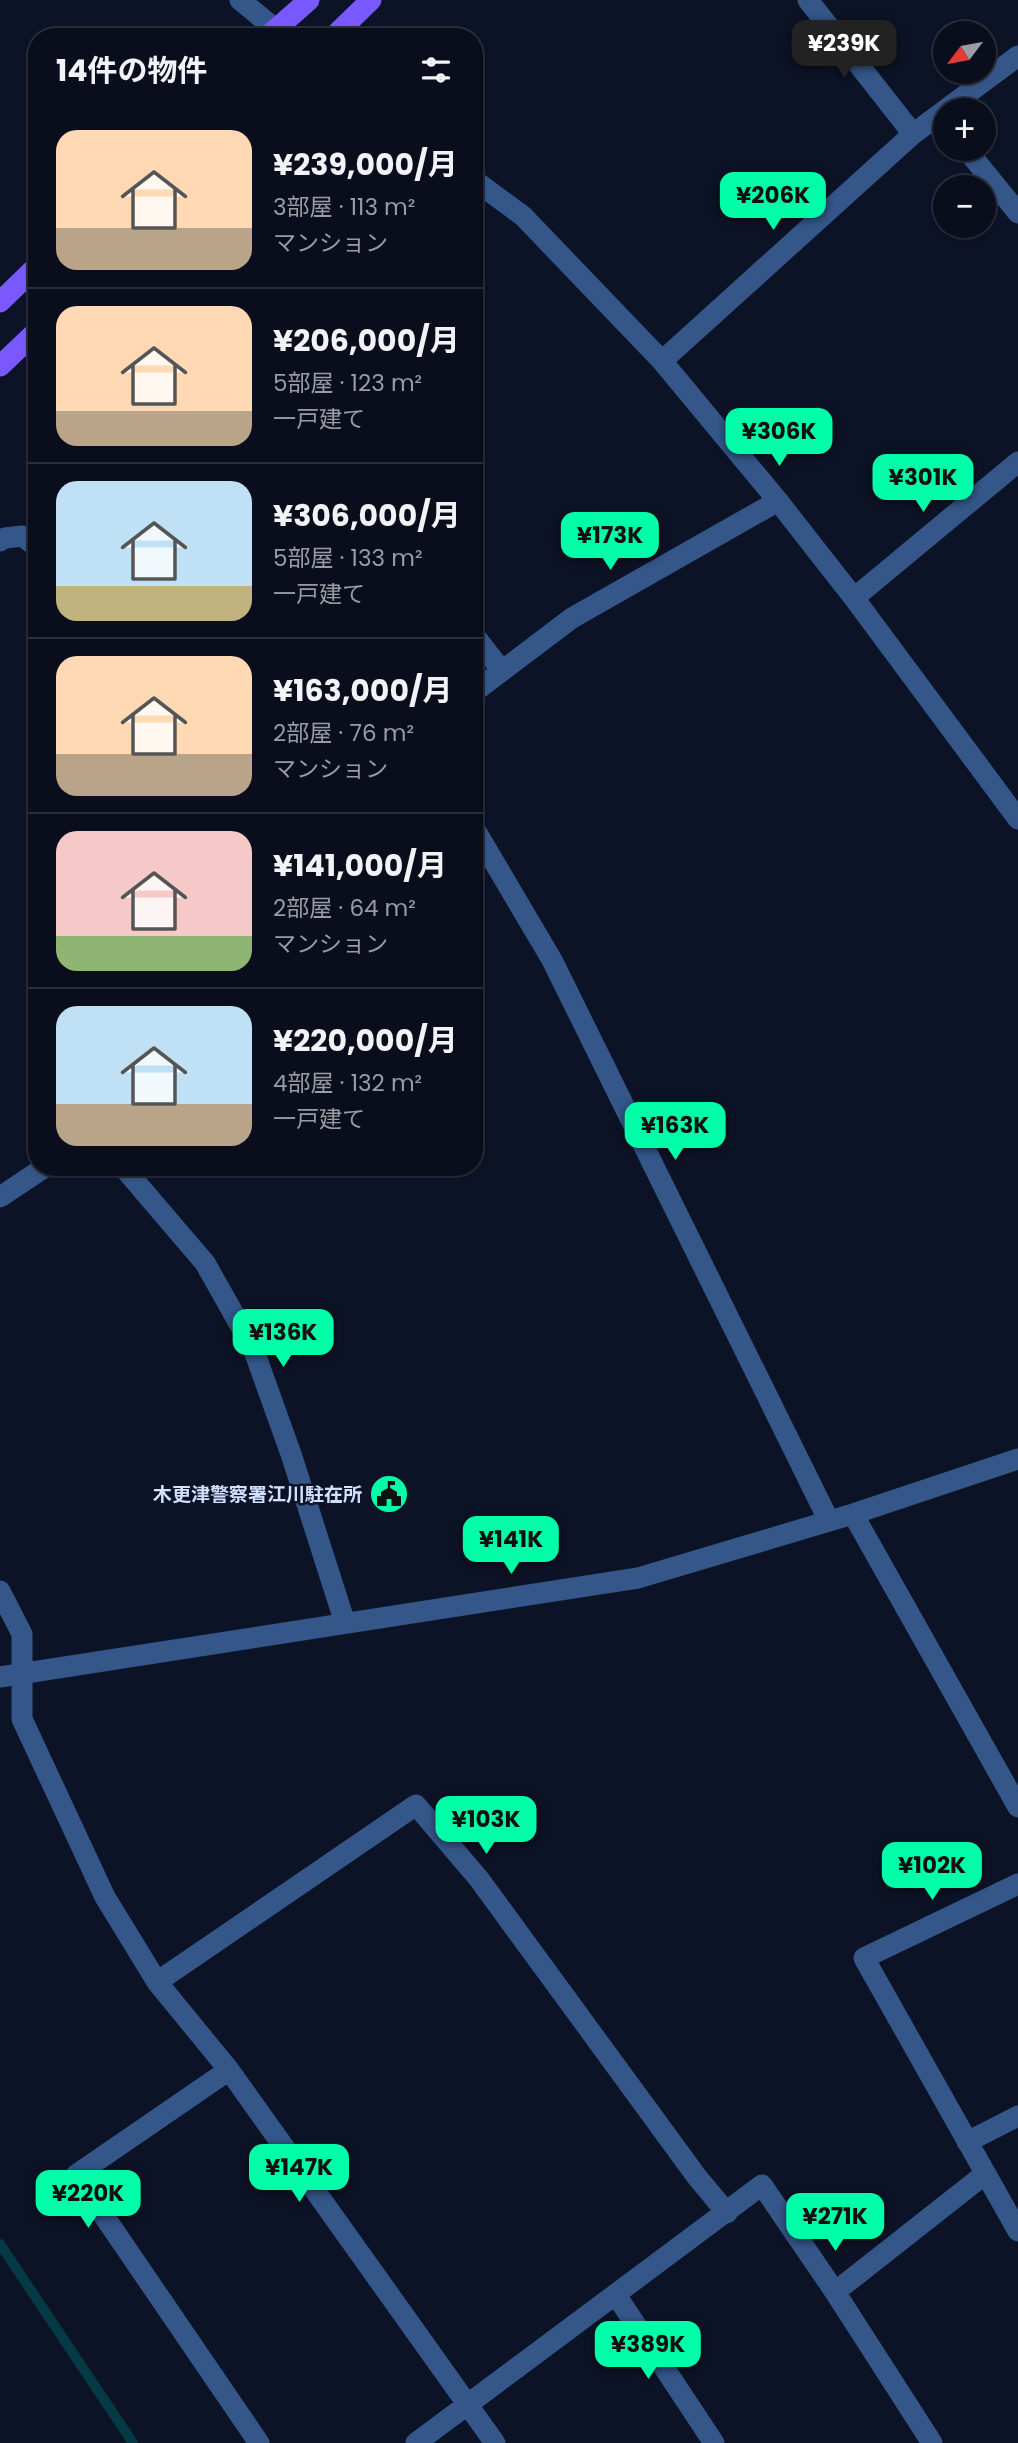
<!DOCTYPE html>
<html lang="ja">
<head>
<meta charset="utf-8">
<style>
  :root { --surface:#0a0e1c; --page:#131725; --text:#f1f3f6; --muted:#999ca3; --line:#2a2e3b; --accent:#00fda8 }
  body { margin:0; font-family:Poppins,"Noto Sans JP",sans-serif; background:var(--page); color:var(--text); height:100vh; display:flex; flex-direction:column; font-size:26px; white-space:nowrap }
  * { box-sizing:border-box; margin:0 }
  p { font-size:23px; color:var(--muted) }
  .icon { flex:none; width:38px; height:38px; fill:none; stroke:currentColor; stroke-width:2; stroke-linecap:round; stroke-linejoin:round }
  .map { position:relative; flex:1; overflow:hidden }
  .drawer { position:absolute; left:28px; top:28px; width:455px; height:1148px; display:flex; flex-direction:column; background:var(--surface); border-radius:28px; box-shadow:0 2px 5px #0004,0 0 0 2px var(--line) }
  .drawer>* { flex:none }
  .needle { width:46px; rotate:238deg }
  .buttons { position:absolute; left:933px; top:21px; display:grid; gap:14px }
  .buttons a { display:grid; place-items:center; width:63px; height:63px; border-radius:50%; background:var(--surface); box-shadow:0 2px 5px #0004,0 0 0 2px var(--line); font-size:35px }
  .price { position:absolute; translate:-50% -60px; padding:0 16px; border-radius:14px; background:var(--accent); color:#111; font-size:23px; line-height:46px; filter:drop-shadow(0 2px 4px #0008) }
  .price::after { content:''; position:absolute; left:50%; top:42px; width:21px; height:16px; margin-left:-10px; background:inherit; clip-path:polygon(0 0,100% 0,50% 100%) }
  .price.on { background:#222; color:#fff }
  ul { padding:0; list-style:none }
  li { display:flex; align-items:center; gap:21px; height:175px; padding:0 28px }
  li+li { border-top:2px solid var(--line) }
  li span { display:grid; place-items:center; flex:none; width:196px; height:140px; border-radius:21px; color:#555 }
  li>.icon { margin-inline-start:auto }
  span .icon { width:84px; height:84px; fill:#fffc; stroke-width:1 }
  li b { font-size:30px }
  h2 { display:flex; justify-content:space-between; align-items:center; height:84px; padding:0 28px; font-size:30px }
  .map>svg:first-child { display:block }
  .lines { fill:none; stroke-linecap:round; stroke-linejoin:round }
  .stream { stroke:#063946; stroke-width:10 }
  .minor { stroke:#345689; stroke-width:21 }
  .major { stroke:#7959ff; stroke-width:21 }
  .labels { text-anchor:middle; stroke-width:5; stroke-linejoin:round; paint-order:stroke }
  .poi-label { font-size:19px; font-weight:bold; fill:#d2e0ff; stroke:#0d1326; text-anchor:end }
</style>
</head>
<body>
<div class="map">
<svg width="1018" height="2443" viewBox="0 0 1018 2443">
  <rect width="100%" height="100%" fill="#0d1326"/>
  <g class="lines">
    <path class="stream" d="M0,2244L133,2443"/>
    <path class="minor" d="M240,0L285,37
      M808,0L913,134
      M966,149L1018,213
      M474,180L523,216L662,361L778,501L854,598L1018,819
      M662,361L913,134L1018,56
      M0,541L5,538L22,536L37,547
      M854,598L1018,462
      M474,635L502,671
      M474,692L572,618L778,501
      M474,828L552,960L829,1521
      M123,1167L205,1263L253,1348L291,1454L345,1623
      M0,1197L45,1167
      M853,1514L1018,1807
      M0,1591L22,1634V1719L105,1897L157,1982L229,2070L495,2443
      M0,1677L638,1578L853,1514L1018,1459
      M1018,1884L864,1958L1018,2231
      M157,1982L416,1805L479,1879L697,2177L727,2213
      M229,2070L76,2175L259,2443
      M967,2142L1018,2116
      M835,2292L932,2443
      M616,2295L714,2443
      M416,2443L762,2185L835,2292L985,2174"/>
    <path class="major" d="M267,37L309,0
      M333,37L371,0
      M0,302L37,266
      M0,366L37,331"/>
  </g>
  <defs>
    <symbol id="civic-disc" viewBox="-11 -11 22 22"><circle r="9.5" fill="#00fda8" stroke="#0d1326"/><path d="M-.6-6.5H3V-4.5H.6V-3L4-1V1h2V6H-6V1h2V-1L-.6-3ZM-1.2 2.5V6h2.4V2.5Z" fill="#111"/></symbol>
  </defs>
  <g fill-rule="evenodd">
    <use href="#civic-disc" x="367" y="1472" width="44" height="44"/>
  </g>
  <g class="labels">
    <g class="poi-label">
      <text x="362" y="1501">木更津警察署江川駐在所</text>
    </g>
  </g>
</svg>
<div class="buttons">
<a><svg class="needle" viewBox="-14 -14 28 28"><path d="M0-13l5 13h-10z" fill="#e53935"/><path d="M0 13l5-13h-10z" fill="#999ca3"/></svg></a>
<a>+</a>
<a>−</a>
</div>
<b class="price on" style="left:844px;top:80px">¥239K</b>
<b class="price" style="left:773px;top:232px">¥206K</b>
<b class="price" style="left:779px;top:468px">¥306K</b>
<b class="price" style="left:923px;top:514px">¥301K</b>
<b class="price" style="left:610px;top:572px">¥173K</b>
<b class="price" style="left:675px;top:1162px">¥163K</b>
<b class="price" style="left:283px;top:1369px">¥136K</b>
<b class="price" style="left:511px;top:1576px">¥141K</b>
<b class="price" style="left:486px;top:1856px">¥103K</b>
<b class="price" style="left:932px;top:1902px">¥102K</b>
<b class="price" style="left:299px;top:2204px">¥147K</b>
<b class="price" style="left:88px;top:2230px">¥220K</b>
<b class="price" style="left:835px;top:2253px">¥271K</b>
<b class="price" style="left:648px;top:2381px">¥389K</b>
<section class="drawer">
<h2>14件の物件<svg class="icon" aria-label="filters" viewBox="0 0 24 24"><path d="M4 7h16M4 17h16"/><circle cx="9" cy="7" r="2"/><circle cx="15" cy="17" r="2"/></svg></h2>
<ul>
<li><span style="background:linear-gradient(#ffd9b3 70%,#b9a48a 0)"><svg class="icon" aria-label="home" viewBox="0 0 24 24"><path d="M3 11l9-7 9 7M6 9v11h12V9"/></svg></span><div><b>¥239,000/月</b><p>3部屋 · 113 m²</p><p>マンション</p></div></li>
<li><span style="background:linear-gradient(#ffd9b3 75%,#b9a48a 0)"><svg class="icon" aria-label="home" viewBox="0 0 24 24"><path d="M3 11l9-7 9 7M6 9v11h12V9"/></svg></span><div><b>¥206,000/月</b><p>5部屋 · 123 m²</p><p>一戸建て</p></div></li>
<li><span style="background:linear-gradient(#bfe0f5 75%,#c2b280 0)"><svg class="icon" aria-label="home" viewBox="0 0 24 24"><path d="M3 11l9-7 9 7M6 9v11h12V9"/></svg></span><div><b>¥306,000/月</b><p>5部屋 · 133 m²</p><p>一戸建て</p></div></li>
<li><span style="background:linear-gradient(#ffd9b3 70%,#b9a48a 0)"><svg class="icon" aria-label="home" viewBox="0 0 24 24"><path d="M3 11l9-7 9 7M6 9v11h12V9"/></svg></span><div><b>¥163,000/月</b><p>2部屋 · 76 m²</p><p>マンション</p></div></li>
<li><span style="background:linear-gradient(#f6c9c9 75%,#8fb573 0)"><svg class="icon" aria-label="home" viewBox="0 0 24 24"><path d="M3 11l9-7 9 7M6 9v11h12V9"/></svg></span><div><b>¥141,000/月</b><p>2部屋 · 64 m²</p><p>マンション</p></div></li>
<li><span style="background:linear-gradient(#bfe0f5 70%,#b9a48a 0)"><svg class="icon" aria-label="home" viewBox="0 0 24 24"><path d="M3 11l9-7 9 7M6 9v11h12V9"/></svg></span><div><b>¥220,000/月</b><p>4部屋 · 132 m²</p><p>一戸建て</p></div></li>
</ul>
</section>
</div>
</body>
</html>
